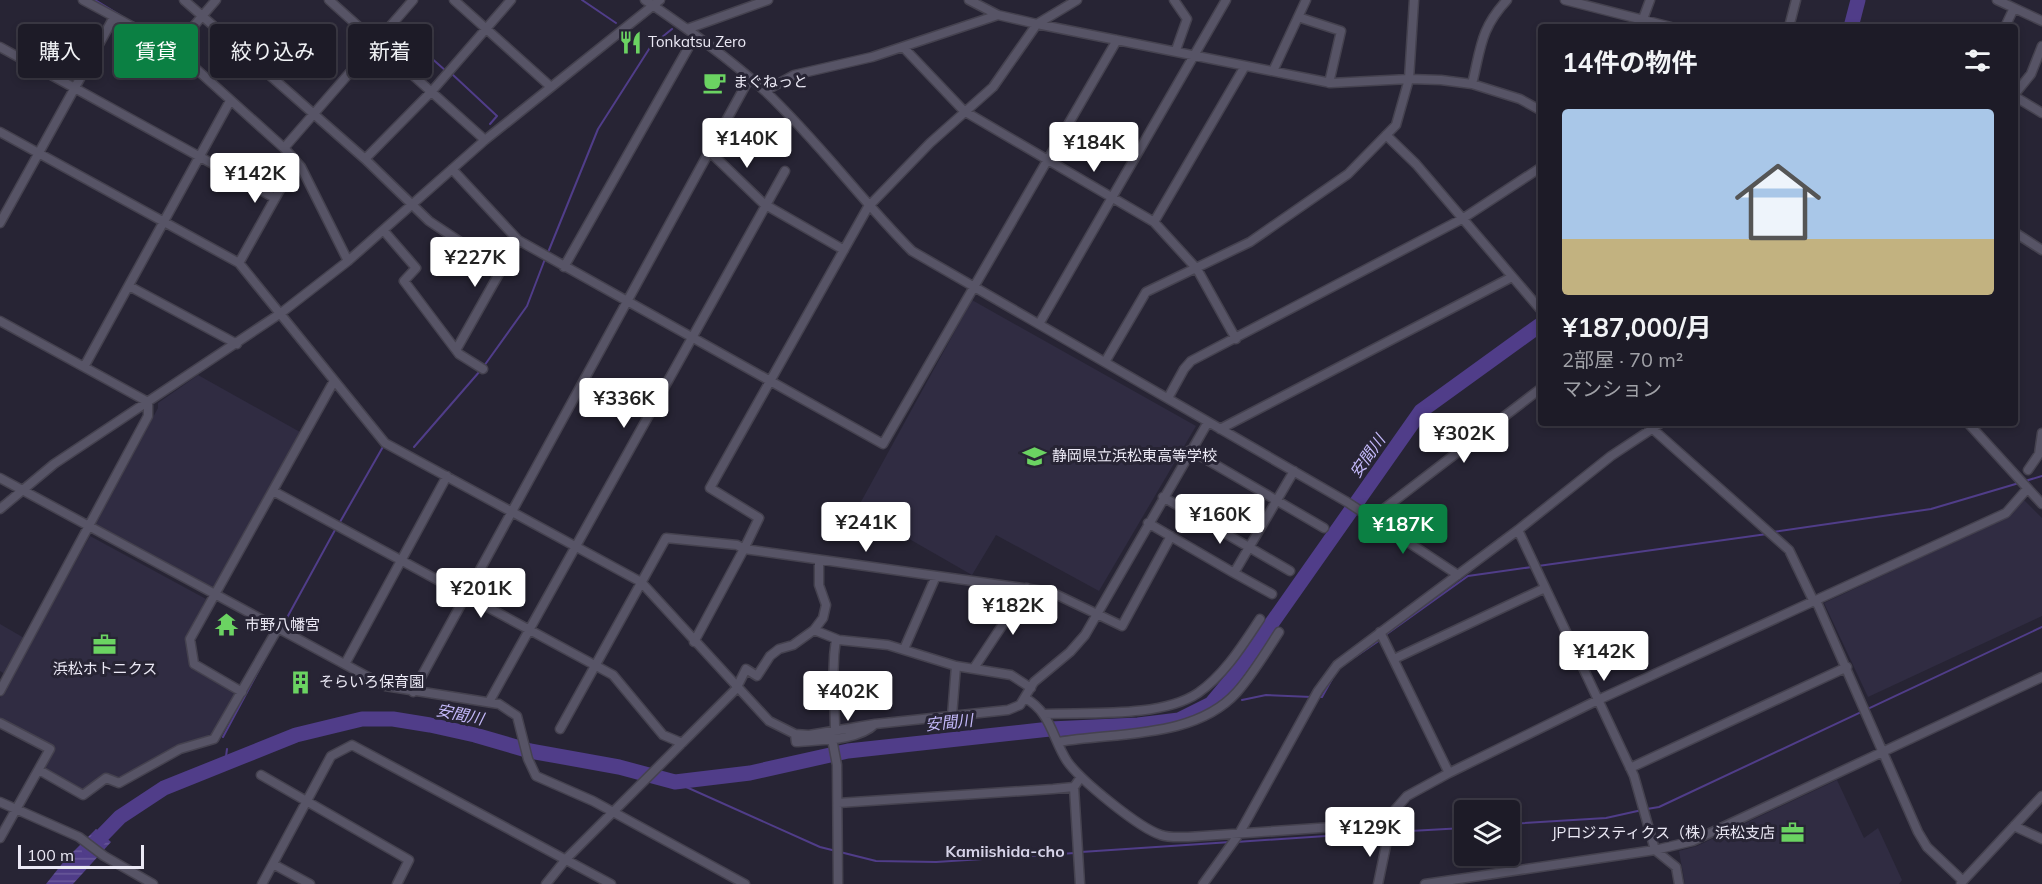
<!DOCTYPE html>
<html lang="ja">
<head>
<meta charset="utf-8">
<style>
  :root { --surface:#1d1b27; --page:#2a2833; --text:#f1f3f6; --muted:#a0a1a7; --line:#3b3944; --accent:#0b8043 }
  body { margin:0; font-family:Mulish,"Noto Sans JP",sans-serif; background:var(--page); color:var(--text); height:100vh; display:flex; flex-direction:column; font-size:22px; white-space:nowrap }
  * { box-sizing:border-box; margin:0 }
  p { font-size:20px; color:var(--muted) }
  .icon { flex:none; width:33px; height:33px; fill:none; stroke:currentColor; stroke-width:2; stroke-linecap:round; stroke-linejoin:round }
  .map { position:relative; flex:1; overflow:hidden }
  .side { position:absolute; left:1538px; top:24px; width:480px; height:402px; display:flex; flex-direction:column; background:var(--surface); border-radius:6px; box-shadow:0 3px 9px #0003,0 0 0 2px var(--line) }
  .side>* { flex:none }
  .guide { position:absolute; left:18px; top:24px; width:570px; height:54px; display:flex; gap:12px }
  .controls { position:absolute; left:1454px; top:800px; display:grid; gap:12px }
  .controls a { display:grid; place-items:center; width:66px; height:66px; border-radius:6px; background:var(--surface); box-shadow:0 3px 9px #0003,0 0 0 2px var(--line); font-size:30px }
  .scale { position:absolute; left:18px; bottom:15px; width:126px; box-sizing:border-box; padding-left:6px; border:3px solid #ebe9f5; border-top:0; font-size:16px; line-height:21px; white-space:nowrap; color:#ebe9f5; -webkit-text-stroke:4px #272434; paint-order:stroke }
  .price { position:absolute; translate:-50% -51px; padding:0 14px; border-radius:6px; background:#fff; color:#222; font-size:20px; line-height:39px; filter:drop-shadow(0 2px 3px #0008) }
  .price::after { content:''; position:absolute; left:50%; top:36px; width:18px; height:14px; margin-left:-9px; background:inherit; clip-path:polygon(0 0,100% 0,50% 100%) }
  .price.current { background:var(--accent); color:#fff }
  ul { padding:0; list-style:none }
  li { display:grid; align-content:center; gap:12px; height:318px; padding:0 24px }
  li span { display:grid; place-items:center; height:186px; border-radius:6px; color:#555 }
  li>.icon { margin-inline-start:auto }
  span .icon { width:108px; height:108px; fill:#fffc; stroke-width:1 }
  li b { font-size:26px }
  h2 { display:flex; justify-content:space-between; align-items:center; height:72px; padding:0 24px; font-size:26px }
  .chip { padding:0 21px; border-radius:6px; background:var(--surface); box-shadow:0 3px 9px #0003,0 0 0 2px var(--line); font-size:21px; line-height:54px }
  .chip.current { background:var(--accent); color:#fff }
  .map>svg:first-child { display:block }
  .built { fill:#302c42 }
  .water { fill:url(#water-rules) }
  .lines { fill:none; stroke-linecap:round; stroke-linejoin:round }
  .stream { stroke:#503d89; stroke-width:2 }
  .river { stroke:#503d89; stroke-width:15 }
  .minor-casing { stroke:#45424f; stroke-width:11 }
  .minor { stroke:#575466; stroke-width:8 }
  .labels { text-anchor:middle; stroke-width:6; stroke-linejoin:round; paint-order:stroke }
  .poi-label { font-size:15px; fill:#ebe9f5; stroke:#272434; text-anchor:start }
  .water-label { font-size:16px; font-style:italic; fill:#c4b9fa; stroke:#272434 }
  .neighbourhood-label { font-size:16px; font-weight:bold; fill:#d5d2e7; stroke:#272434 }
</style>
</head>
<body>
<div class="map">
<svg width="2042" height="884" viewBox="0 0 2042 884">
  <defs>
    <pattern id="water-rules" width="6" height="5" patternUnits="userSpaceOnUse" patternTransform="scale(1.5)"><rect width="6" height="5" fill="#503d89"/><path d="M0 2.5h6" fill="none" stroke="#69599a"/></pattern>
  </defs>
  <rect width="100%" height="100%" fill="#272434"/>
  <path class="built" d="M972,300L1196,426L1099,591L996,535L972,575L857,509Z
    M198,375L300,432L213,587L96,524L158,408V403Z
    M2023,499L2042,518V616L1868,697L1824,603L2006,518Z
    M90,536L206,599L186,636L192,669L236,693L213,735L180,745L119,780L105,774L84,791L43,769L53,748L0,718V698L11,678L0,671V624L31,642Z
    M1837,780L1864,838L1878,828L1902,880L1899,884H1685L1679,851L1697,846Z"/>
  <path class="water" d="M96,829L111,842L73,884H46L65,860Z"/>
  <g class="lines">
    <path class="stream" d="M95,0L128,20
      M582,0L616,23
      M395,26L446,71
      M452,74L497,116L490,124
      M549,250L598,129L651,46L672,29
      M484,366L527,306L545,259
      M414,447L480,371
      M2025,481L2042,476
      M340,522L384,445
      M1773,532L1931,509L2019,483
      M1538,566L1767,534
      M283,625L335,530
      M1384,636L1468,576L1532,567
      M1355,657L1380,640
      M1318,697H1322L1332,679
      M1242,700L1266,695L1312,697
      M223,737L268,653
      M225,764L227,749
      M675,782L820,847L876,861L936,862L1075,853
      M1647,809L1659,807L2042,627
      M1509,824L1606,818L1642,810
      M1392,832L1464,828
      M1236,842L1386,832
      M1081,852L1231,842"/>
    <path class="river" d="M1851,27L1858,0
      M89,849L120,817L164,788L296,735L362,719H393L430,725L475,735L530,751L619,767L675,782L750,773L848,751L1050,729L1138,725L1179,720L1211,704L1236,674L1421,411L1540,325"/>
    <defs>
      <path id="minor" d="M83,0L174,49L284,148
        M184,0L365,159L432,91L511,0
        M329,0L485,140
        M454,0L551,87
        M645,0C686,28 729,58 766,92C818,141 861,200 912,251L1347,502L1458,575
        M969,0L998,15L1037,24L1331,83L1409,79L1441,80L1472,84L1520,99L1540,110
        M1174,0L1187,19L1176,50
        M1565,0L1671,27
        M1997,0L2042,21
        M1298,17L1341,31L1329,83
        M1640,27L1650,0
        M1789,27L1796,0
        M2005,27L2013,10
        M687,29L768,0
        M0,47L273,197
        M904,48L964,111L1154,222L1197,269L1236,339
        M174,49L216,0
        M1273,71L1306,0
        M1472,84C1481,48 1480,29 1507,0
        M765,91L794,75L872,57L998,15
        M2014,95L2031,74L2042,46
        M2014,96L2042,113
        M0,132L239,263L385,443L641,582L769,721L795,734L809,735L875,724L1008,710L1020,705L1034,682L1070,652L1085,635L1208,422
        M1386,135L1416,164L1540,309
        M711,153L764,204L844,250
        M365,159L429,221L501,269
        M452,169L518,240L883,444L1117,40
        M1154,222L1245,66
        M0,223L114,17
        M384,231L416,268L404,281L459,354L483,369
        M2014,232L2042,250
        M348,261L301,167L284,148L413,0
        M239,263L296,161
        M564,267L695,36
        M129,286L237,344
        M0,321L148,402V416L0,691
        M1039,324L1226,0
        M456,350L518,240
        M1105,362L1146,292L1250,242L1348,174L1396,125L1409,79L1414,0
        M84,367L230,101
        M1168,398L1184,369L1191,361L1462,219L1540,168
        M1646,423L1789,550L1813,600L1818,605L1918,832L1927,847L1963,881
        M1968,423L2042,504
        M1220,429L1512,277
        M1190,450L1324,528
        M2028,470L2039,454L2042,433
        M0,478L385,686L499,704L517,716L528,759L536,776L593,801L745,884
        M273,491L613,675L663,735L682,743
        M1163,497L1290,571
        M0,509L54,464L281,313L348,261L485,140L660,0
        M1372,518L1540,389
        M1148,523L1234,573L1294,471
        M1518,530L1634,776L1655,850L1676,867L1679,884
        M1234,573L1272,594
        M814,630L839,640L888,645L956,666L1011,675L1031,688
        M1380,632L1449,773
        M694,642L744,549L1051,592L1122,626L1171,536
        M904,649L936,576
        M1394,659L1545,588
        M345,664L447,476
        M974,668L1027,588
        M242,692L194,664L190,639L334,381
        M413,692L749,79
        M1025,698C1051,712 1052,738 1067,761C1080,780 1139,828 1161,835C1169,838 1180,837 1188,837L1392,823
        M489,702L785,171
        M1044,714C1088,712 1161,718 1198,693C1225,674 1242,646 1260,619
        M952,716L956,666
        M0,723L50,749L0,838
        M560,729L666,538L737,545L744,549L759,518L710,488L868,207L930,143L993,87L1037,24L1077,0
        M835,730C835,698 831,671 836,639
        M795,734L796,742C820,740 858,741 875,724
        M832,739L837,765L838,884
        M1059,742C1116,732 1195,739 1237,692C1253,674 1266,652 1279,632
        M1630,768L1847,667
        M39,770L83,795L106,778L119,783L180,749L214,739L278,628
        M261,775L409,860L397,884
        M1074,787L1080,884
        M0,802L79,837L104,856L153,884
        M838,803L1053,789L1074,787L1081,777
        M2014,826L2042,839
        M273,864L310,884
        M1961,883L2042,796
        M262,884L331,756L352,745L611,884
        M546,884L567,858L736,689L746,669L757,676L770,656L779,649L793,645L814,630L823,618L826,605L819,585V560
        M1203,884L1239,834L1318,691L1337,665L1518,530L1611,456L1661,423
        M1378,884L1393,812L1407,796L1449,773L1598,700L2006,513L2027,489
        M1425,884L1655,850L1693,841L2042,677"/>
    </defs>
    <use href="#minor" class="minor-casing"/>
    <use href="#minor" class="minor"/>
  </g>
  <defs>
    <symbol id="restaurant-bare" viewBox="-9 -9 18 18"><path d="M-5-6h1v4h1v-4h1v4h1v-4h1v5L-1.5 .5V6h-2V.5L-5-1ZM5-6V6H3V1.5H1.5Q1.5-4 5-6Z" fill="#6bd362" stroke="#272434" stroke-width="2.5" paint-order="stroke"/></symbol>
    <symbol id="cafe-bare" viewBox="-9 -9 18 18"><path d="M-5.5-4.5H6V0H3Q3 3.5 0 3.5H-2.5Q-5.5 3.5-5.5 0ZM3-3.2v2h1.7v-2ZM-6 4.5H4V6H-6Z" fill="#6bd362" stroke="#272434" stroke-width="2.5" paint-order="stroke"/></symbol>
    <symbol id="school-bare" viewBox="-9 -9 18 18"><path d="M0-5L7-2L0 1L-7-2ZM-4 1L0 2.5L4 1V4Q0 6-4 4Z" fill="#6bd362" stroke="#272434" stroke-width="2.5" paint-order="stroke"/></symbol>
    <symbol id="temple-bare" viewBox="-9 -9 18 18"><path d="M0-6L5-2H3V0L6.5 2.5H4V6H1.5V3h-3V6H-4V2.5H-6.5L-3 0V-2H-5Z" fill="#6bd362" stroke="#272434" stroke-width="2.5" paint-order="stroke"/></symbol>
    <symbol id="office-bare" viewBox="-9 -9 18 18"><path d="M-6-3h4V-5.5h4V-3h4V5H-6ZM-1-4.5V-3h2v-1.5ZM-6 0V1H6V0Z" fill="#6bd362" stroke="#272434" stroke-width="2.5" paint-order="stroke"/></symbol>
    <symbol id="building-bare" viewBox="-9 -9 18 18"><path d="M-4-6H4V6H1V3H-1V6H-4ZM-2.5-4.3h1.7v1.8h-1.7ZM.8-4.3h1.7v1.8H.8ZM-2.5-1h1.7V.8h-1.7ZM.8-1h1.7V.8H.8Z" fill="#6bd362" stroke="#272434" stroke-width="2.5" paint-order="stroke"/></symbol>
  </defs>
  <g fill-rule="evenodd">
    <use href="#restaurant-bare" x="614" y="26" width="33" height="33"/>
    <use href="#cafe-bare" x="698" y="66" width="33" height="33"/>
    <use href="#school-bare" x="1018" y="440" width="33" height="33"/>
    <use href="#temple-bare" x="210" y="608" width="33" height="33"/>
    <use href="#office-bare" x="88" y="628" width="33" height="33"/>
    <use href="#building-bare" x="284" y="666" width="33" height="33"/>
    <use href="#office-bare" x="1776" y="816" width="33" height="33"/>
  </g>
  <g class="labels">
    <g class="poi-label">
      <text x="648" y="47">Tonkatsu Zero</text>
      <text x="733" y="87">まぐねっと</text>
      <text x="1052" y="461">静岡県立浜松東高等学校</text>
      <text x="245" y="630">市野八幡宮</text>
      <text x="105" y="674" text-anchor="middle">浜松ホトニクス</text>
      <text x="319" y="687">そらいろ保育園</text>
      <text x="1775" y="838" text-anchor="end">JPロジスティクス（株）浜松支店</text>
    </g>
    <g class="water-label">
      <text transform="translate(1367 456) rotate(-55)" y="6">安間川</text>
      <text transform="translate(460 714) rotate(12)" y="6">安間川</text>
      <text transform="translate(949 722) rotate(-6)" y="6">安間川</text>
    </g>
    <g class="neighbourhood-label">
      <text x="1005" y="857">Kamiishida-cho</text>
    </g>
  </g>
</svg>
<div class="controls">
<a><svg class="icon" aria-label="layers" viewBox="0 0 24 24"><path d="M12 4l9 5-9 5-9-5zM3 14l9 5 9-5"/></svg></a>
</div>
<div class="scale">100 m</div>
<b class="price" style="left:747px;top:169px">¥140K</b>
<b class="price" style="left:1094px;top:173px">¥184K</b>
<b class="price" style="left:255px;top:204px">¥142K</b>
<b class="price" style="left:475px;top:288px">¥227K</b>
<b class="price" style="left:624px;top:429px">¥336K</b>
<b class="price" style="left:1464px;top:464px">¥302K</b>
<b class="price" style="left:1220px;top:545px">¥160K</b>
<b class="price" style="left:866px;top:553px">¥241K</b>
<b class="price current" style="left:1403px;top:555px">¥187K</b>
<b class="price" style="left:481px;top:619px">¥201K</b>
<b class="price" style="left:1013px;top:636px">¥182K</b>
<b class="price" style="left:1604px;top:682px">¥142K</b>
<b class="price" style="left:848px;top:722px">¥402K</b>
<b class="price" style="left:1370px;top:858px">¥129K</b>
<div class="guide">
<a class="chip">購入</a>
<a class="chip current">賃貸</a>
<a class="chip">絞り込み</a>
<a class="chip">新着</a>
</div>
<section class="side">
<h2>14件の物件<svg class="icon" aria-label="filters" viewBox="0 0 24 24"><path d="M4 7h16M4 17h16"/><circle cx="9" cy="7" r="2"/><circle cx="15" cy="17" r="2"/></svg></h2>
<ul>
<li><span style="background:linear-gradient(#a9c7e8 70%,#c2b280 0)"><svg class="icon" aria-label="home" viewBox="0 0 24 24"><path d="M3 11l9-7 9 7M6 9v11h12V9"/></svg></span><div><b>¥187,000/月</b><p>2部屋 · 70 m²</p><p>マンション</p></div></li>
</ul>
</section>
</div>
</body>
</html>
